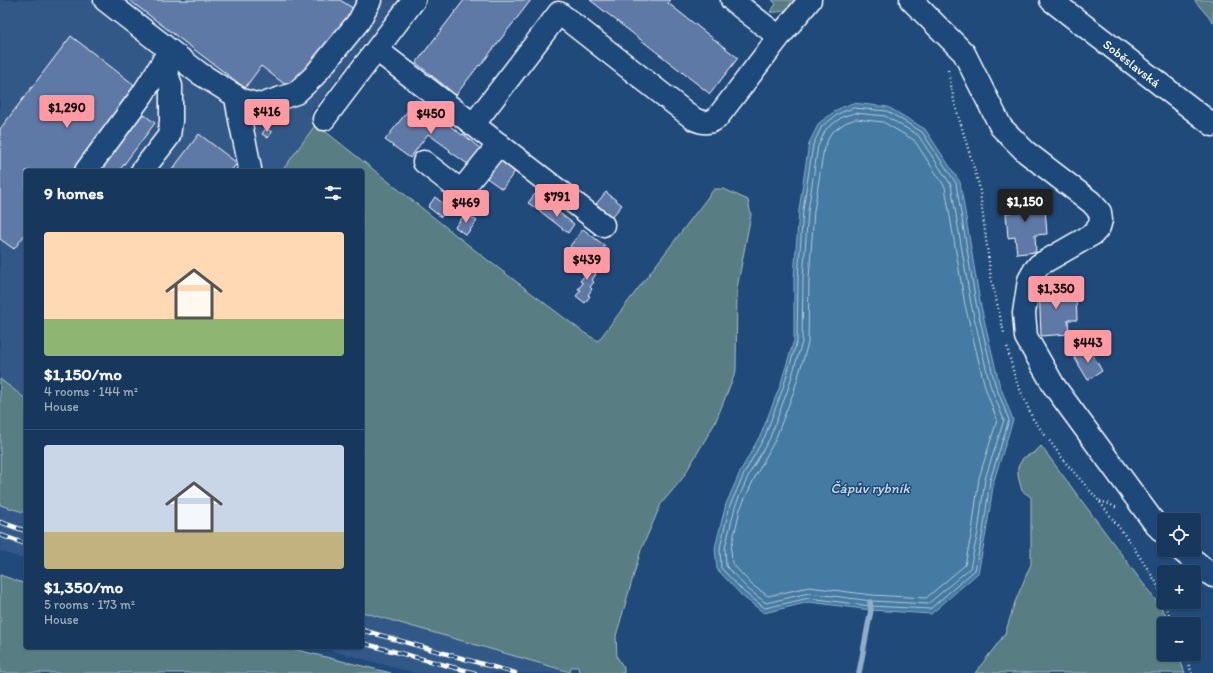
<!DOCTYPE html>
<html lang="en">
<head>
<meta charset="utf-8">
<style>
  :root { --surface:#17385c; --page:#203f62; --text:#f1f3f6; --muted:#9eacbb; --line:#365272; --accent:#ff9aa2 }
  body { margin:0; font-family:Itim,sans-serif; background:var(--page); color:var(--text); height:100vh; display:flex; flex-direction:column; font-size:15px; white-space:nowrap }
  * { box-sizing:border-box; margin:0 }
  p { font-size:13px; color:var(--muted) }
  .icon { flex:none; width:22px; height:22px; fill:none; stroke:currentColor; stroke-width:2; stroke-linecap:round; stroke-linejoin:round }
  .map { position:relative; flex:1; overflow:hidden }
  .panel { position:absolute; left:24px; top:169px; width:340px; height:480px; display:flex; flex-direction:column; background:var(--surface); border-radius:4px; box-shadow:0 1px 3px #0004,0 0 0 1px var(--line) }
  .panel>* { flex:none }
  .buttons { position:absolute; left:1157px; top:513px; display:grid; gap:8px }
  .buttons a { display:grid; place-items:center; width:44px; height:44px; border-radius:4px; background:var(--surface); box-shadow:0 1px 3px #0004,0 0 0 1px var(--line); font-size:20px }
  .price { position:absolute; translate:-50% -34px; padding:0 9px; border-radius:4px; background:var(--accent); color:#111; font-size:13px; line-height:26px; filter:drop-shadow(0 1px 2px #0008) }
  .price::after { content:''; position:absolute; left:50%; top:24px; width:12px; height:9px; margin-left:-6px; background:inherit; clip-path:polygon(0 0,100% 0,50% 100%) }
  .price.on { background:#222; color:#fff }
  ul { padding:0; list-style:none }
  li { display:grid; align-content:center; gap:8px; height:212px; padding:0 20px }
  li+li { border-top:1px solid var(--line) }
  li span { display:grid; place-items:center; height:124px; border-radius:4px; color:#555 }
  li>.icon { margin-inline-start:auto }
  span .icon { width:72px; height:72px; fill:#fffc; stroke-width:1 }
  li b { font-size:17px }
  h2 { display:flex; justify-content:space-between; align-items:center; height:48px; padding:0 20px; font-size:17px }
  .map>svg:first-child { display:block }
  .built { fill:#325888 }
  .green { fill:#597d83; stroke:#acbec1 }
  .water { fill:#457aa2; stroke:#8fafc7 }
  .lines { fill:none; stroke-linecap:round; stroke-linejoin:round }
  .shore { stroke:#b5cada; stroke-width:1 }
  .stream { stroke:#8fafc7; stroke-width:5.5 }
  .building { fill:#5f79a7; stroke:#fff }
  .minor-casing { stroke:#fff; stroke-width:25 }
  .major-casing { stroke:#fff; stroke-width:25 }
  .path { stroke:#fff; stroke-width:2.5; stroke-dasharray:1 3; stroke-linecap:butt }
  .minor { stroke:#1f4a7a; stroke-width:22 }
  .major { stroke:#1f4a7a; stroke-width:22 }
  .rail-casing { stroke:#fff; stroke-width:4.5 }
  .rail { stroke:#1f4a7a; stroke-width:3; stroke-dasharray:9; stroke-linecap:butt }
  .labels { text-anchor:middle; stroke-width:3; stroke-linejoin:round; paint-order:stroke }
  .street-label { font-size:13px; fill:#fff; stroke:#1f4a7a }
  .water-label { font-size:14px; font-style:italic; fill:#d0dee8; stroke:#1f4a7a }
</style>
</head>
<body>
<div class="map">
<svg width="1213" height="673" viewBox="0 0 1213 673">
  <rect width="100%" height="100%" fill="#1f4a7a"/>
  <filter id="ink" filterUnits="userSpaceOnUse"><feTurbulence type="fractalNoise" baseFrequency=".025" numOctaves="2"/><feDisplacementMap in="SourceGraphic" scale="8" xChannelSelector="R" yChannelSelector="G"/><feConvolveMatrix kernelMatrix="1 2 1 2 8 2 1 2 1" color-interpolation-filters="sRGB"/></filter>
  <g filter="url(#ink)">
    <path class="built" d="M0,0H398L310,114L316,124L282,171H26V399L0,379Z
      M0,504L26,514V560L0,551Z
      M362,613L529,658L582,673H415L319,647H362Z"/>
    <path class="green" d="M772,0H795L799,3C791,10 780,13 770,12L776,4Z
      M1194,0H1213V22Z
      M316,124L481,255L583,332L598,341L714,189H724L748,200L751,215L737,288L736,371L715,423L682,479L661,504L641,550L616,636L617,657L624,668V673H579L578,667H571L570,672L362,612V171H282Z
      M0,379L26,399V513L0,505Z
      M1041,446L1165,613L1168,624H1164V654H1178L1185,673H975L1005,634L1015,602L1031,564V497L1022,491L1018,476V467L1023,458L1035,452Z
      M0,575L26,584V647H285L391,673H0Z"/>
    <path class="water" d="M853,103L888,107L925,129L960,182L980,302L999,383L1013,420L994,480L986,533L978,573L931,614L871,610L809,602L764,613L742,596L717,569L715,548L726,504L741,470L761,434L780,386L794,340V277L799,210L809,143L819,123L838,109Z"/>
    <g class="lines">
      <path class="shore" d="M854,108L887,111L922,132L956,183L976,303L995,384L1009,420L990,480L983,532L975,570L930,609L871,606L809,598L765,608L745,593L721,568L720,548L730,505L745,472L765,436L783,388L797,341L798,278L803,210L813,145L822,126L840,113Z
        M855,113L885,116L918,135L951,185L971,304L990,385L1004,420L985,479L978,532L970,568L928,604L872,601L809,593L766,603L748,589L726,566L725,548L735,507L749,474L770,438L788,389L802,342L803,278L808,211L818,146L826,129L842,117Z
        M856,119L883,122L914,140L945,187L965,305L985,387L997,420L979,478L972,531L965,565L926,598L872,595L809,587L768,596L752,585L732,563L731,549L740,509L755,477L775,440L794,391L808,343L809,278L814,211L824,148L831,133L845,123Z"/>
      <path class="stream" d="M859,673L871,610L870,602"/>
    </g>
    <path class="building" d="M129,0H340L354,9L292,90L261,66L245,88Z
      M464,0H531L480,66L479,65L456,95L416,63Z
      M590,0H670L668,3L738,58L710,94Z
      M71,36L137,87L126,101L155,123L119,171H26V233L14,249L0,239V129Z
      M416,100L462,135L463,134L484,152L472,167L449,151L450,150L428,134L410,158L385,140Z
      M266,128L272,132L268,138L262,134Z
      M199,134L237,163L231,171H171Z
      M502,153L519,166L502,189L484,176Z
      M606,192L622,205L612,217L596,204Z
      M1030,193L1032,210L1045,209L1047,234L1035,235L1036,252L1017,254L1015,237L1008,238L1006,213L1013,212L1011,195Z
      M535,194L546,202L540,211L528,203Z
      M435,197L449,208L441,217L428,207Z
      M546,203L574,224L568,233L540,211Z
      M466,213L477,221L466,235L455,227Z
      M583,229L605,246L592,262L570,246Z
      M589,260L598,267L594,272L596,274L592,280L594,282L590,287L592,289L588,295L590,296L585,303L576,296L581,290L578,289L583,283L580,281L585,275L582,273L587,268L584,266Z
      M1067,284V298L1076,297L1077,320H1068L1069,334L1041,336L1039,285Z
      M1089,348L1102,371L1088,380L1074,357Z"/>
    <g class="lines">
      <defs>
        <path id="minor" d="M105,0L199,73L242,100L260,105L296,93L314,76L359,21L370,0
          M732,0L779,37
          M911,0L964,53L1001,127L1026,152L1091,202L1100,212L1101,220L1099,227L1093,234L1039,265L1034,271L1029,280L1024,313L1026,337L1054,386L1156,525L1164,533
          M377,50L603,225
          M236,96C239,121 246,144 250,169L249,171
          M324,119L414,0
          M473,125L559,13L694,119C703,123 709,124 717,118L779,37L810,0
          M424,162L461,191L499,144
          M86,171L142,95L170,51
          M142,171L169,136L171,121V86L163,61
          M1181,550L1213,576"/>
        <path id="major" d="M1051,0L1213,125"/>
      </defs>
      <use href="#minor" class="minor-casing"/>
      <use href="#major" class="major-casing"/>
      <path class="path" d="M948,70L955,105L979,185L991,278L1004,333
        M1007,347L1015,378L1033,419L1066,463L1099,501L1130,542L1156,582L1164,601
        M1100,501L1109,504L1117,508
        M1164,602L1173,624
        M1184,654L1192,673"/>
      <use href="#minor" class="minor"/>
      <use href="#major" class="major"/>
      <defs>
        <path id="rail" d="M0,522L26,531
          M0,535L26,544
          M362,630L515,673
          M362,643L475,673"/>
      </defs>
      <use href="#rail" class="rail-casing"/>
      <use href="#rail" class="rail"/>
    </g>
  </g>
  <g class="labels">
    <g class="street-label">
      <text transform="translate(1132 63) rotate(38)" y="5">Soběslavská</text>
    </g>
    <g class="water-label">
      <text x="870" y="493">Čápův rybník</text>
    </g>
  </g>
</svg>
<div class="buttons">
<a><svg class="icon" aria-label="locate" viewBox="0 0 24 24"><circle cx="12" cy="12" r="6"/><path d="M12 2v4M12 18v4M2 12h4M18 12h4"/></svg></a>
<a>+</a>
<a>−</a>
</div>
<b class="price" style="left:67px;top:129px">$1,290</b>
<b class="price" style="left:267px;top:133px">$416</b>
<b class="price" style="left:431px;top:135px">$450</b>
<b class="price" style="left:557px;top:218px">$791</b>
<b class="price on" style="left:1025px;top:223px">$1,150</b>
<b class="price" style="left:466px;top:224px">$469</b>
<b class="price" style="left:587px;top:281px">$439</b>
<b class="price" style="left:1056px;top:310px">$1,350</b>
<b class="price" style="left:1088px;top:364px">$443</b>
<section class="panel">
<h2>9 homes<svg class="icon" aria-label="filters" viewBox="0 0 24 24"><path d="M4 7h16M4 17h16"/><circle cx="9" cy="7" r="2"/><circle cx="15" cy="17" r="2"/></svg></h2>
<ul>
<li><span style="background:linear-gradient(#ffd9b3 70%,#8fb573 0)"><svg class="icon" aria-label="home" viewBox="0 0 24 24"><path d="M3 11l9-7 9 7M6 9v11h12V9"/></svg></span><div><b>$1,150/mo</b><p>4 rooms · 144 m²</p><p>House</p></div></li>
<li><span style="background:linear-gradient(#c9d6e8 70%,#c2b280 0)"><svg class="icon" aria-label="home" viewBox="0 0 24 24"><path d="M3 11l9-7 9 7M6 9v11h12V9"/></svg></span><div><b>$1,350/mo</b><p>5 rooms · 173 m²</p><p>House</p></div></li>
</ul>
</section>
</div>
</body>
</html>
